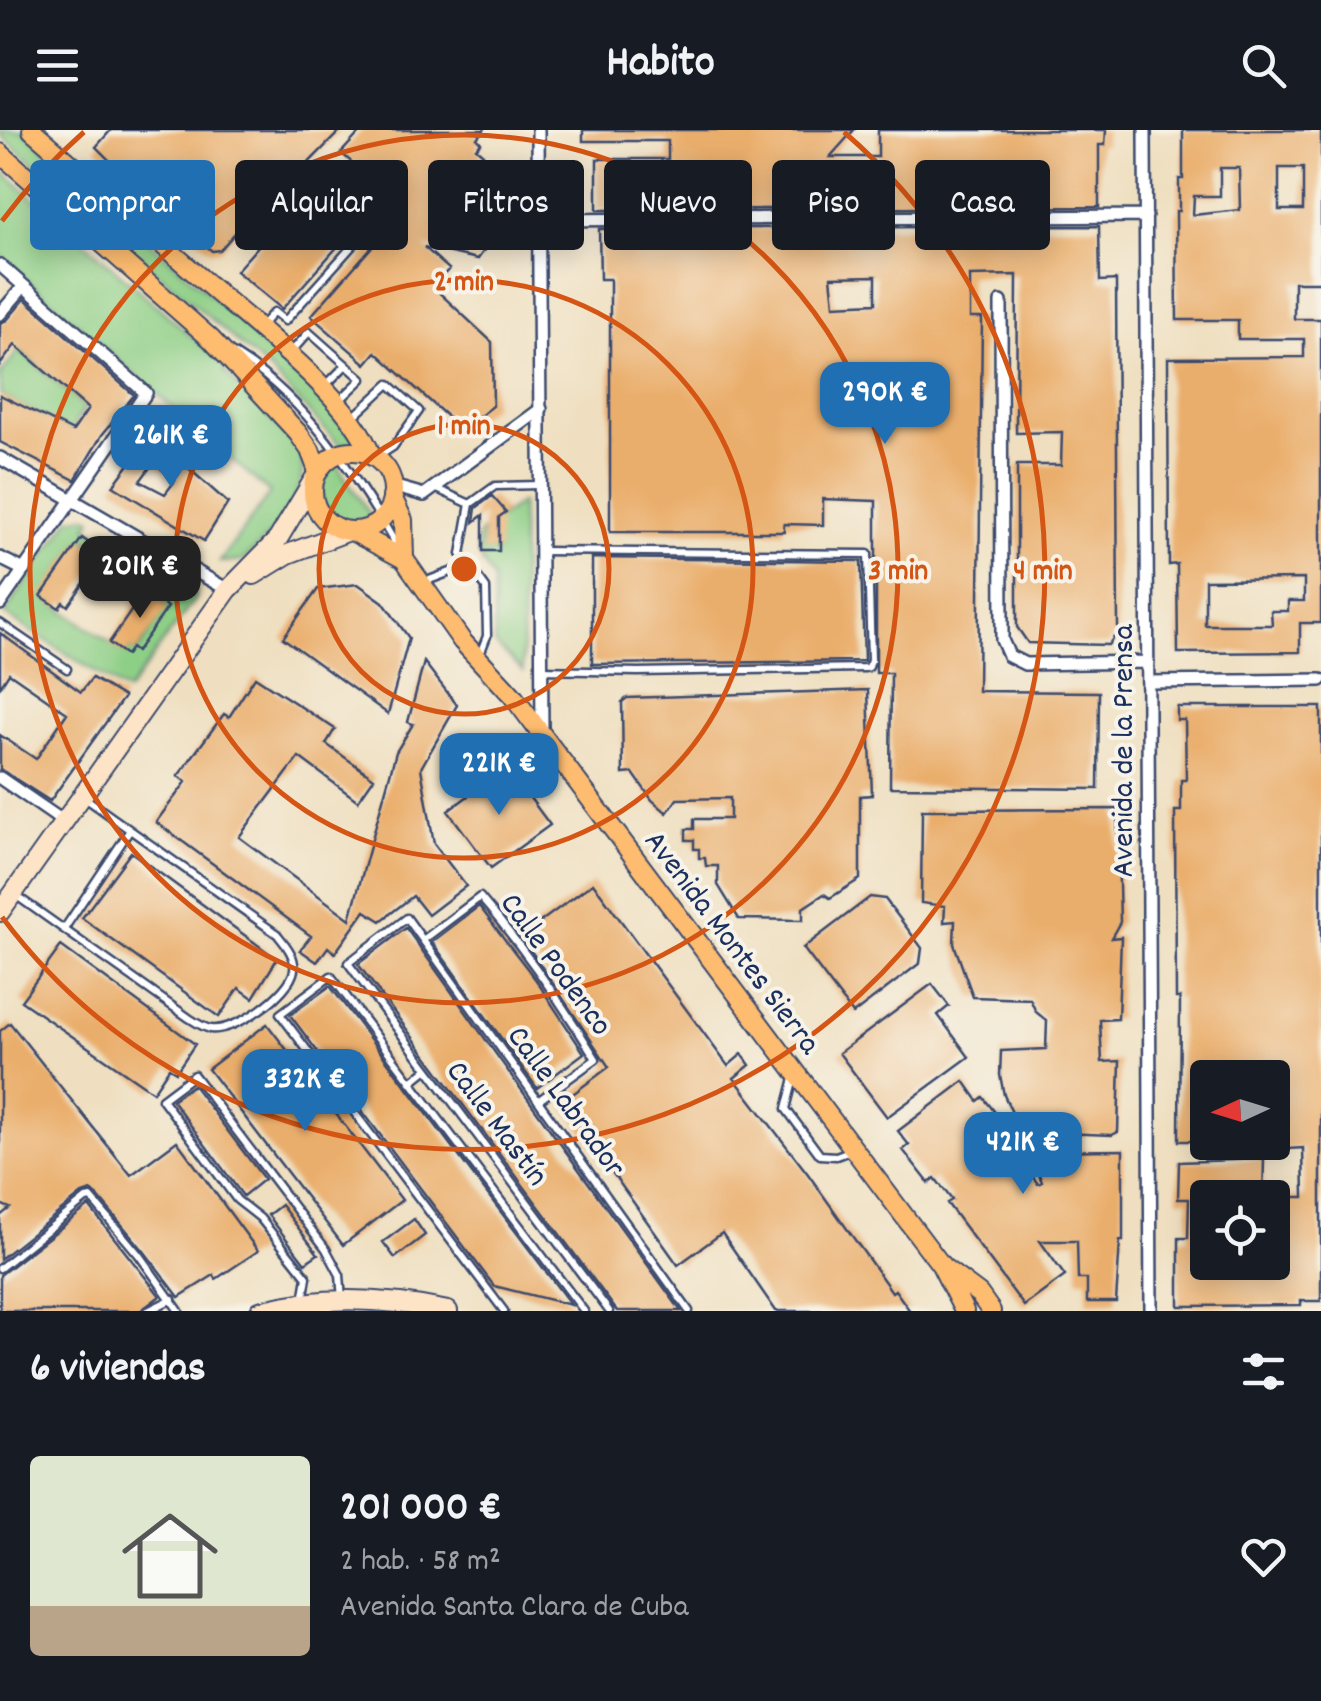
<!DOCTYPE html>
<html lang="es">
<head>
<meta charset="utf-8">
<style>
  :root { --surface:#171b24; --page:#20242c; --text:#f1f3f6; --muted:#9ea1a6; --accent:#1f6fb2 }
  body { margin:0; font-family:Dekko,sans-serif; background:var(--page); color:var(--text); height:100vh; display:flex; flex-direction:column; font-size:38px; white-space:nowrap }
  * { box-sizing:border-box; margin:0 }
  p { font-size:32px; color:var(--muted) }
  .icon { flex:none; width:55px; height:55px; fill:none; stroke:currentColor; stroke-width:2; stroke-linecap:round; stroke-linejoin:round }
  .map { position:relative; height:1181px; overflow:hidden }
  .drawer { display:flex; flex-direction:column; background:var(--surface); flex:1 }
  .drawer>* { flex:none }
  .guide { position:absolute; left:30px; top:30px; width:1262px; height:90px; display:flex; gap:20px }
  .needle { width:65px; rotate:266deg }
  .controls { position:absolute; left:1190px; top:930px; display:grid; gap:20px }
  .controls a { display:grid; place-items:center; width:100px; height:100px; border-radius:10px; background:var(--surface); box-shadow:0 5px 25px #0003; font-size:50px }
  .price { position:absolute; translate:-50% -85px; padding:0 22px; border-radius:20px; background:var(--accent); color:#fff; font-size:32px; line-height:65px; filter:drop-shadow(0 2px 5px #0008) }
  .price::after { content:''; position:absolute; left:50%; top:60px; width:30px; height:22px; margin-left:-15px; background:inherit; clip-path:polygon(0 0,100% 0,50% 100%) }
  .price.active { background:#222; color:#fff }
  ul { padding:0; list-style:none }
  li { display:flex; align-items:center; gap:30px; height:250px; padding:0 30px }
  li span { display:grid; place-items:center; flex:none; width:280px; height:200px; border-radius:10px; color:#555 }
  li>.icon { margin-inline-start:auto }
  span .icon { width:120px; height:120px; fill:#fffc; stroke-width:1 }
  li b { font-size:42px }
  h2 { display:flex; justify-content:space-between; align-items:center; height:120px; padding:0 30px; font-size:42px }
  .pill { padding:0 35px; border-radius:10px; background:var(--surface); box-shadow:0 5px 25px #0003; font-size:35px; line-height:90px }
  .pill.active { background:var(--accent); color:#fff }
  header { display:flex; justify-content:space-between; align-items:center; height:130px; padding:0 30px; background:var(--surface); font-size:45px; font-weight:700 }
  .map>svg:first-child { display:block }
  .green { fill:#8ecf86; stroke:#547f72; stroke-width:2.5 }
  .building { fill:#eaae6c; fill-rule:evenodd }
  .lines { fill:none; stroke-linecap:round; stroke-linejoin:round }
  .lane-casing { stroke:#3b496d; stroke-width:11 }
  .street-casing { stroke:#3b496d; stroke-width:16 }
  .secondary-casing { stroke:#3b496d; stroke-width:22 }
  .primary-casing { stroke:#3b496d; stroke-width:22 }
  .lane { stroke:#fff; stroke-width:6 }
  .street { stroke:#fff; stroke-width:11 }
  .secondary { stroke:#fee4c6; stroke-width:18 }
  .primary { stroke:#fdbc70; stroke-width:18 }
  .ring { fill:none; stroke:#d45514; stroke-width:5 }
  .labels { text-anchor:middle; stroke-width:8; stroke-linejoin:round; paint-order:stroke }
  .street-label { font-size:32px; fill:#1b2f5e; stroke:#f7f3e8 }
  .centre { fill:#d45514; stroke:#f7f3e8; stroke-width:5 }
  .ring-label { font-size:30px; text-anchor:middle; font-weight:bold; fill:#d45514; stroke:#f7f3e8; stroke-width:8; stroke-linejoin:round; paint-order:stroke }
</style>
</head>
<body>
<header><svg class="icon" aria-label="menu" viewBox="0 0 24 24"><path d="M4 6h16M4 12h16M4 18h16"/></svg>Habito<svg class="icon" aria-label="search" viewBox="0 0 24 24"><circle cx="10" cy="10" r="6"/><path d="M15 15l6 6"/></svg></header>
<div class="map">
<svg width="1321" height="1181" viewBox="0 0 1321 1181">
  <rect width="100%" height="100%" fill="#f7f3e8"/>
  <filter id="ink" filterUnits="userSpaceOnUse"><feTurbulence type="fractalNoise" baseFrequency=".01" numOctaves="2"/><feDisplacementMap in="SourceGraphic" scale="20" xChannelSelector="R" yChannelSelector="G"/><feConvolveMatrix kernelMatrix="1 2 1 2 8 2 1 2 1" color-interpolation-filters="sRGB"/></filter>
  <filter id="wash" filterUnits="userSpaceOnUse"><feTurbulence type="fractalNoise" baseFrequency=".0048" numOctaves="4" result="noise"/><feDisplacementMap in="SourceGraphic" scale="40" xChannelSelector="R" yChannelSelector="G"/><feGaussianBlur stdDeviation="2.25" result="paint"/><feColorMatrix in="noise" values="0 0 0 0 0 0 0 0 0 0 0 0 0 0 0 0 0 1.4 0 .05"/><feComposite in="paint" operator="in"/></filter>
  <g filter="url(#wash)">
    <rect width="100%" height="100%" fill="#efdfc0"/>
    <path class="green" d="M0,0H23L297,241L347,295L358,314L340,315L269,240L0,4Z
      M0,39L227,237L224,241L297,316C318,355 271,407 242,431L220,432L270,363L0,126Z
      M19,220L85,277L71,300L0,265V245Z
      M336,334L372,387C331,408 300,356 336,334Z
      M520,373L521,374L523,541L495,514L493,450L478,425V407L483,401V421H498V401H483Z
      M86,386L92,389L87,397L130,421L123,435L82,408L42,466L126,524L131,518L137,522L167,477L162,473L166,466L129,441L139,427L195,458V469L127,562L4,484L70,389Z"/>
    <g id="blocks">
      <path class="building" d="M111,0H341L288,54L283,48L220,120L212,121L164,81L171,67L150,48L139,60L96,17Z
        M362,0H484L477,8L481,13L476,18L483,24L477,31L481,35L469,51L482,63L478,68L483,74L478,80L483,86L484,95L475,104L487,116L478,129L424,117L449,139L433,157L492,212L493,276L462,300L376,222L366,234L311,186L405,79L341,23Z
        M583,0H854L830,27H878V0H1106L1105,15H1099V77L597,80V29H668V11H583Z
        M1183,0H1321V152H1294V189H1321V493H1300V522L1178,523L1177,434L1169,435L1168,228L1304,227V209H1238V190H1177L1176,81H1179V49H1183ZM1220,38H1239L1240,80L1193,85L1194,66H1220ZM1279,38H1303V80H1279ZM1304,449V471H1288V481H1271L1272,495H1205V450Z
        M327,39L371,79L282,179L236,141Z
        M1099,96L1100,151L1116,150L1118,502L1108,515L1028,513L1017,497V335H1061L1062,302L1016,303L1017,145L970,146V188H982L978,561L1099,562L1098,659L890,657L891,543H876V371L823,369V395L784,394V402H610V149H600L599,99ZM876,146V173L834,175L831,147Z
        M25,169L134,265L102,305L75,350L0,312V265L73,301L88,279L15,215L0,235V193L7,190Z
        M151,305L228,373L204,411L113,356ZM154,332L175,351L165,364L140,351Z
        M492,366L506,382L499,387V421H483V385L474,392L476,378Z
        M82,408L99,420L95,426L100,430L68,476L63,472L59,478L41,466Z
        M592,428L861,431L864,531L592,534Z
        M358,454L383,472L409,508L388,584L283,508L318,459Z
        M149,455L167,467L162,473L168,477L136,522L131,518L126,525L109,513Z
        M0,503L81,562L92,548L124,567L50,671L0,639V605L36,629L67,583L9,543L0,557Z
        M424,532L457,575L421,638L434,714L466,756L428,785L413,766L381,791L365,781L335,823L328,817L317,832L300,820L311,806L156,692L186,652L178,646L224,584L229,587L255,547L335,599L326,614L374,648L358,671L299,627L239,707L350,789L396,622L413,594L408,592Z
        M868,560L872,665L860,666V749L830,768L824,764L803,778V790L739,789L718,755V736H706L705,728H699V719H694V710H686V699H694V689H730V668L677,669L667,683L652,670L633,643L623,644L622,572L627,568Z
        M1177,577H1321V1171H1301V1175L1179,1176V1108H1188L1189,1069H1178L1179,1032L1264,1029L1263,1068H1208V1132H1272V1067H1304L1303,1018L1272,1020V948H1208V1011H1179L1180,868H1176L1175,681H1181V650H1186L1185,590H1177Z
        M507,637L550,695L491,738L448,681Z
        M1117,679L1120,792L1111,808L1121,807L1118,889L1100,890L1102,932L1120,931L1118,1002L1112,1005L1035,1002L1018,996L1004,965L1000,945L1001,921L1046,919L1047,891L1036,882L1030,869L973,867L954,814L955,791L944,792L945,776L921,773L922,680Z
        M131,722L277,829L253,868L239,858L219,887L82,788Z
        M593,753L728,936L742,924L750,935L734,948L808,1044L892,1162L895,1160L910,1181H776L722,1103L678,1135L562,972L609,937L521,806Z
        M870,767L885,769L922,818L920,833L853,884L803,818Z
        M479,776L536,850L584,923L537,958L432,812Z
        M406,798L533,976L681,1181H617L358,834Z
        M61,816L195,914L176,942L169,938L153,962L21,871Z
        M932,854L949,876L938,885L969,927L887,987L839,923Z
        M330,856L406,956L571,1175L494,1156L290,885Z
        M10,893L131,1045L177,1011L258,1121L216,1149L214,1145L179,1167L144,1121L96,1064L91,1061L82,1064L0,1129V1086L10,1078L0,1074V901Z
        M267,894L402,1070L343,1115L208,939Z
        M964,951L978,971L983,967L994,981L988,985L1038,1054L1042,1052L1029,1021L1123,1020V1111H1120L1116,1172H1087V1149H1078L1077,1111H1040L1065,1146L1024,1176L947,1073L952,1070L935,1048L929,1053L903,1020L909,1015L898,1001Z
        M193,955L264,1049L243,1066L172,970Z
        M281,1075L318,1124L305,1133L268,1085Z
        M89,1076L160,1166L140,1181H0V1145Z
        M414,1089L425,1105L395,1128L383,1112Z"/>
    </g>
  </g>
  <g filter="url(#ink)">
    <use href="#blocks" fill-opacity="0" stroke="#3b496d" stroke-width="2.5"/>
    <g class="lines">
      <defs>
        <path id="lane" d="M259,198L274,182L285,191L380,85
          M292,221L309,202L362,249L339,271
          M233,223C303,265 358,348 398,418
          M327,254L346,235
          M351,289L389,254L419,281L393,317L376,328
          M435,358L470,374L495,356L539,355
          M470,374L461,424L486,458L487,506L480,524
          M540,421L868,424L871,530L869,537L865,538L638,542L541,540
          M424,452L469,435
          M0,493L67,539
          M14,764L189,888C195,892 204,898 211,899C235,902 290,864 294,840C296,826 285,814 277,804L85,668
          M64,799L130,700
          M423,810L480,767C524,818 561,872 596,929L538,971
          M794,948L786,979L820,1025L836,1026L852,1020
          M411,952L427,939
          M0,1138L86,1069L91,1068L139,1125L179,1181
          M303,1171L307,1147L260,1088L237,1070L162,969L194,945L326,1119L340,1145L342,1169
          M148,1181L172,1169
          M504,1181L280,884L331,846L584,1181
          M609,1181L348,833L407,788L689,1181"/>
        <path id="street" d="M538,0L542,601
          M1145,0L1151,1181
          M539,90L1146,86
          M0,135L146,263L0,474
          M1001,172L1002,510L1009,526L1025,534L1148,532
          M0,184L24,156
          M0,328L228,460
          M392,356L424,365L541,279
          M0,428L24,440
          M1148,552L1321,550
          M0,648L64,692"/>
        <path id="secondary" d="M254,445L288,424L349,401
          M0,782L228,460L278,409L314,349
          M260,1181C322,1165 386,1168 448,1181"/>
        <path id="primary" d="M32,0C92,53 152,105 212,158C257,197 352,270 371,325
          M0,23L211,209L298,303L310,320L318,341
          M313 361a40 40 0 1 1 80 0a40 40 0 1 1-80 0Z
          M392,367L403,390L404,429
          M352,401L404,429L462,511L512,565L941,1135L964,1181
          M944,1138L979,1164L991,1181"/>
      </defs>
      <use href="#lane" class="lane-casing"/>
      <use href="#street" class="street-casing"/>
      <use href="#secondary" class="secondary-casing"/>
      <use href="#primary" class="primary-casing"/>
      <use href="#lane" class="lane"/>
      <use href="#street" class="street"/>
      <use href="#secondary" class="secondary"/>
      <use href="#primary" class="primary"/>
    </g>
  </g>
  <g class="ring">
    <circle cx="464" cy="439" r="145"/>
    <circle cx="464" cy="439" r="289"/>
    <circle cx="464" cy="439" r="434"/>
    <path d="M2 91A579 579 0 0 1 84 2M844 2A579 579 0 1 1 2 787"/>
  </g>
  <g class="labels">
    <g class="street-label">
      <text transform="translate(1121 621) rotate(-90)" y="11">Avenida de la Prensa</text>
      <text transform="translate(734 811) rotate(53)" y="11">Avenida Montes Sierra</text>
      <text transform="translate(558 833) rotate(54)" y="11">Calle Podenco</text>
      <text transform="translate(568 970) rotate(54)" y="11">Calle Labrador</text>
      <text transform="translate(499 992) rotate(53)" y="11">Calle Mastín</text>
    </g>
  </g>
  <circle cx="464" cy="439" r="15" class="centre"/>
  <g class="ring-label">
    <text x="464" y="160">2 min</text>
    <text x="464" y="304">1 min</text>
    <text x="898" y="449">3 min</text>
    <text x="1043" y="449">4 min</text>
  </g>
</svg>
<div class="controls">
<a><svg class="needle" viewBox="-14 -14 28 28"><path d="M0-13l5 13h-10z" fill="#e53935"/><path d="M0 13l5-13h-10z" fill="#9ea1a6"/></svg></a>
<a><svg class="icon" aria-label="locate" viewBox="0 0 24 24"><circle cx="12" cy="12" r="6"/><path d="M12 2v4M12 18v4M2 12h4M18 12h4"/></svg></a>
</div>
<b class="price" style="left:885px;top:317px">290K €</b>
<b class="price" style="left:171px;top:360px">261K €</b>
<b class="price active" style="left:140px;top:491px">201K €</b>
<b class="price" style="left:499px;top:688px">221K €</b>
<b class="price" style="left:305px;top:1004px">332K €</b>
<b class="price" style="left:1023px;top:1067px">421K €</b>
<div class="guide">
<a class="pill active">Comprar</a>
<a class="pill">Alquilar</a>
<a class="pill">Filtros</a>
<a class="pill">Nuevo</a>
<a class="pill">Piso</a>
<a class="pill">Casa</a>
</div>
</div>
<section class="drawer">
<h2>6 viviendas<svg class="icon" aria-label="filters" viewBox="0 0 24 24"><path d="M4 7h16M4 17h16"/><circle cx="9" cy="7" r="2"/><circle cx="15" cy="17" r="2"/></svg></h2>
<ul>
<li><span style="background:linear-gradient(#dfe7d0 75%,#b9a48a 0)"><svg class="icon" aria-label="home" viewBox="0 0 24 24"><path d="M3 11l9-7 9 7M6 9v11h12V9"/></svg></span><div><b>201 000 €</b><p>2 hab. · 58 m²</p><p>Avenida Santa Clara de Cuba</p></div><svg class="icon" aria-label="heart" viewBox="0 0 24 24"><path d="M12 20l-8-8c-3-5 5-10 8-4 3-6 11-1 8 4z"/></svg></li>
</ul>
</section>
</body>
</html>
